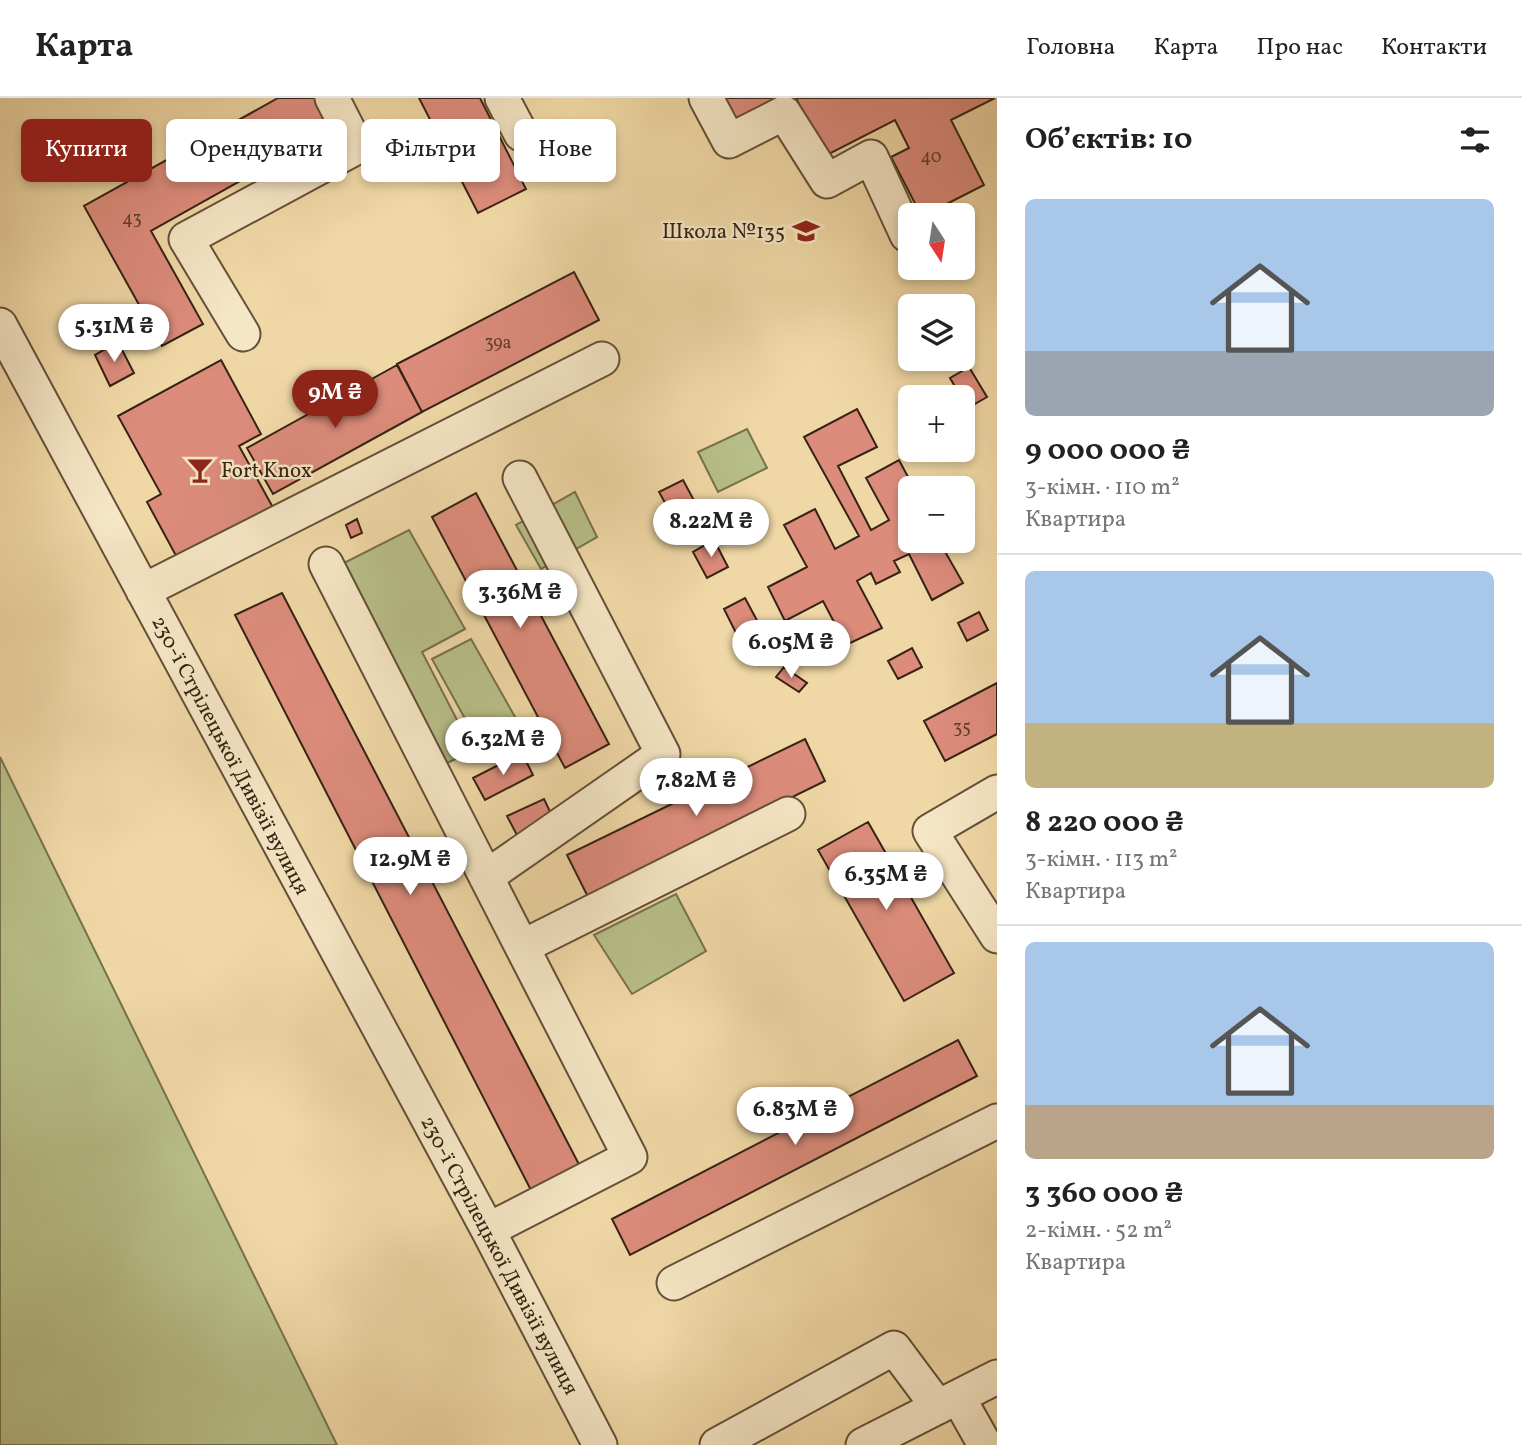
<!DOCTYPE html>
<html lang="uk">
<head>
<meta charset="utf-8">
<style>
  :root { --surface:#fff; --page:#f2f2f2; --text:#222; --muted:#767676; --line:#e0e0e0; --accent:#8f2418 }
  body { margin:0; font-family:Vollkorn,serif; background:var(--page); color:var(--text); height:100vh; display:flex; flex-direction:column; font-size:26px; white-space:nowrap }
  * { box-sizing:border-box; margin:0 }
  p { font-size:23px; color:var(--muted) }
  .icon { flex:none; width:38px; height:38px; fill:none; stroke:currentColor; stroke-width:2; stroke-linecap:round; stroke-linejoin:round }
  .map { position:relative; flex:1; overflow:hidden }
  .details { display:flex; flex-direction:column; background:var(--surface); width:525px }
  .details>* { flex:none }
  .hud { position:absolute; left:21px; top:21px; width:665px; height:63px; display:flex; gap:14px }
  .needle { width:46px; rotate:168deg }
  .buttons { position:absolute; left:898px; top:105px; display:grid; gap:14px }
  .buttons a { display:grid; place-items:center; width:77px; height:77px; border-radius:10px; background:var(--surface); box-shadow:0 4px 10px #0003; font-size:35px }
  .price { position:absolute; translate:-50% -60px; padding:0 16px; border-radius:24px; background:#fff; color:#222; font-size:23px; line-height:46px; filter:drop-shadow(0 2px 4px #0008) }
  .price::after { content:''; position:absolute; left:50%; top:42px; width:21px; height:16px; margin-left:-10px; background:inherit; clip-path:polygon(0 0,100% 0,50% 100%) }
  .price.current { background:var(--accent); color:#fff }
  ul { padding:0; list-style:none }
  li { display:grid; align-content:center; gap:14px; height:371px; padding:0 28px }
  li+li { border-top:2px solid var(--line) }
  li span { display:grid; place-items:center; height:217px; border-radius:10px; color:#555 }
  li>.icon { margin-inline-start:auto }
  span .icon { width:126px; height:126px; fill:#fffc; stroke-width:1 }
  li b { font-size:30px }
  h2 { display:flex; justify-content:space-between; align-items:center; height:84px; padding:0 28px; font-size:30px }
  .pill { padding:0 24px; border-radius:10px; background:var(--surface); box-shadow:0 4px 10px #0003; font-size:24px; line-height:63px }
  .pill.current { background:var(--accent); color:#fff }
  header { display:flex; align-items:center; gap:42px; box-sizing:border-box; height:98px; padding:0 35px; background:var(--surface); border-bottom:2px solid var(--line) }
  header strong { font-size:33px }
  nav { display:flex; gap:38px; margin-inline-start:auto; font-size:24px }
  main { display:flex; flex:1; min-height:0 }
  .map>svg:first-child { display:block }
  .green { fill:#b8bf88; stroke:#76714e; stroke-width:2 }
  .building { fill:#dd8c7c; stroke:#352313; stroke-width:2 }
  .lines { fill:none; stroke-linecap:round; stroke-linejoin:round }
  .minor-casing { stroke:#645038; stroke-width:37 }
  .minor { stroke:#f5e6c5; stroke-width:33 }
  .labels { text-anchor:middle; stroke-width:5; stroke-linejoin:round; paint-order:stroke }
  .number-label { font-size:18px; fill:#5f3d2d }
  .poi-label { font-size:21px; fill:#352313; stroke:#f5e6c5; text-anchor:end }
  .street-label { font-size:21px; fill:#352313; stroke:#f5e6c5 }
</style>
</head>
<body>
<header>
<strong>Карта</strong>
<nav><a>Головна</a><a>Карта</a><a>Про нас</a><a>Контакти</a></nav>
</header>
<main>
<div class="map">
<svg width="997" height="1347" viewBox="0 0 997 1347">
  <rect width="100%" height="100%" fill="#f0d8a6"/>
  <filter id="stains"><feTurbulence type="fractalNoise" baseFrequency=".00286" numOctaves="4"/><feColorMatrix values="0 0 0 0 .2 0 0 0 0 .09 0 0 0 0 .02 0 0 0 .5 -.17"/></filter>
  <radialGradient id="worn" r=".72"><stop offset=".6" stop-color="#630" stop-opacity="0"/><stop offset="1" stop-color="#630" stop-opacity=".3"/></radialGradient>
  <path class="green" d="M747,331L767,370L718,394L698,354Z
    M575,394L597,439L541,471L516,427Z
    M409,432L465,531L422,554L473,653L447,665L338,468Z
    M471,541L519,626L479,646L432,561Z
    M0,659L337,1347H0Z
    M676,796L706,853L632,896L594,837Z"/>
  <path class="building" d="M278,0H322L338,28L151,133L203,226L162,248L84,108Z
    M419,0H480L526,91L478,115Z
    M719,0H780L732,25Z
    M796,0H995L951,22L984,87L925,117H921L891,59L909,50L895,22L825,58Z
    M574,174L599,222L422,314L397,266Z
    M118,244L134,275L110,288L95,257Z
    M221,262L261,336L239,348L276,415L181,467L147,404L161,396L118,318Z
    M397,267L422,314L273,396L247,350Z
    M969,269L987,299L968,310L950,280Z
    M857,311L877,349L838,368L871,432L889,422L866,380L899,362L914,390H910V443H939L963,485L932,502L909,456L894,463L900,474L876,486L871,475L857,483L882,530L846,547L823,503L785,523L768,489L807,469L784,427L815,411L835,451L859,438L804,339Z
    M683,382L697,408L674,421L659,394Z
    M476,395L609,646L565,670L432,419Z
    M962,399L974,420L962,426Z
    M357,421L362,435L351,440L346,427Z
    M714,442L728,469L707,480L693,454Z
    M282,495L584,1076L535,1100L235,517Z
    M745,500L760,528L738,539L724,511Z
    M979,514L988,532L967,543L958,525Z
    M912,550L922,569L898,581L888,563Z
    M784,569L807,585L799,594L776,579Z
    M997,585V636L945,663L924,623Z
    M805,641L825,683L588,799L567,757Z
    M522,655L533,677L485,702L473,680Z
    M544,701L555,724L519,741L507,718Z
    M868,724L954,875L904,903L818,752Z
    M958,942L977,978L630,1157L612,1121Z"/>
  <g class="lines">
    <defs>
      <path id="minor" d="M502,0L521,36
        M706,0L729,43L784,15L827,83L871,59L907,137
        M0,227L488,1132L600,1347
        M243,236L186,141L357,49L332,0
        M326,466L522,849
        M143,493L602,261
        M997,694L930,733L997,838
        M486,779L663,656L520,380
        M488,1132L630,1059L522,849L788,716
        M674,1185L997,1023
        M958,1299L985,1347
        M717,1347L894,1250L938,1309
        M863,1347L997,1279"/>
    </defs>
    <use href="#minor" class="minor-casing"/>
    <use href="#minor" class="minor"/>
  </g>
  <defs>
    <symbol id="school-bare" viewBox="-9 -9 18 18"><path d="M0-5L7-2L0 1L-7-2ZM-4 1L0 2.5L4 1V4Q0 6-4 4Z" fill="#8f2418" stroke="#f5e6c5" stroke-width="2.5" paint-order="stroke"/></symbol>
    <symbol id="bar-bare" viewBox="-9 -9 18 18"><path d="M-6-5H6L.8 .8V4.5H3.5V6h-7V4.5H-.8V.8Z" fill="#8f2418" stroke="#f5e6c5" stroke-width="2.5" paint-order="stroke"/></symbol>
  </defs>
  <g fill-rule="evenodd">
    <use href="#school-bare" x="787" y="114" width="38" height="38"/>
    <use href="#bar-bare" x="181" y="353" width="38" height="38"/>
  </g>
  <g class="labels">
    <g class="number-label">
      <text x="931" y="64">40</text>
      <text x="132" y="126">43</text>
      <text x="498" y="250">39а</text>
      <text x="962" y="635">35</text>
    </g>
    <g class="poi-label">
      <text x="785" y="140">Школа №135</text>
      <text x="221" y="379" text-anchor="start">Fort Knox</text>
    </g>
    <g class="street-label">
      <text transform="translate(231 657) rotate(62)" y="7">230-ї Стрілецької Дивізії вулиця</text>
      <text transform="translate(500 1157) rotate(62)" y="7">230-ї Стрілецької Дивізії вулиця</text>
    </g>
  </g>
  <rect width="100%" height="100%" filter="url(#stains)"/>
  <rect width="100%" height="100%" fill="url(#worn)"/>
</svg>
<div class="buttons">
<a><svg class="needle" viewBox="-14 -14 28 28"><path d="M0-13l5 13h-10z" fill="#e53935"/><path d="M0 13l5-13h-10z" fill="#767676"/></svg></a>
<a><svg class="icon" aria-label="layers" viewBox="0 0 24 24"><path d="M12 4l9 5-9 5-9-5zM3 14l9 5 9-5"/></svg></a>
<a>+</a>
<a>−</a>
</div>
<b class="price" style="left:114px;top:266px">5.31M ₴</b>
<b class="price current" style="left:335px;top:332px">9M ₴</b>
<b class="price" style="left:711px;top:461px">8.22M ₴</b>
<b class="price" style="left:520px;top:532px">3.36M ₴</b>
<b class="price" style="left:791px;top:582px">6.05M ₴</b>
<b class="price" style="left:503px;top:679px">6.32M ₴</b>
<b class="price" style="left:696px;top:720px">7.82M ₴</b>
<b class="price" style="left:410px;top:799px">12.9M ₴</b>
<b class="price" style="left:886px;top:814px">6.35M ₴</b>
<b class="price" style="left:795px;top:1049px">6.83M ₴</b>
<div class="hud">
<a class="pill current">Купити</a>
<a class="pill">Орендувати</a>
<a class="pill">Фільтри</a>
<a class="pill">Нове</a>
</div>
</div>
<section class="details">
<h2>Об’єктів: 10<svg class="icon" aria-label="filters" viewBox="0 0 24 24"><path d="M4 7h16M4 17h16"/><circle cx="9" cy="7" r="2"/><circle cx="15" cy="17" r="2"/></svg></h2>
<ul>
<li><span style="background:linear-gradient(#a9c7e8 70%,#9aa5b1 0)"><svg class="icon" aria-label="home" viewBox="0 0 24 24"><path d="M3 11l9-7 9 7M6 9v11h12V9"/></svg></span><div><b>9 000 000 ₴</b><p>3-кімн. · 110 m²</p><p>Квартира</p></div></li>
<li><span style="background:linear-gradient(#a9c7e8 70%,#c2b280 0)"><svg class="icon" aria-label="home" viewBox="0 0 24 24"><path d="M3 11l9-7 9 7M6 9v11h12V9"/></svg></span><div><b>8 220 000 ₴</b><p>3-кімн. · 113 m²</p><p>Квартира</p></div></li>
<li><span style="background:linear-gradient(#a9c7e8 75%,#b9a48a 0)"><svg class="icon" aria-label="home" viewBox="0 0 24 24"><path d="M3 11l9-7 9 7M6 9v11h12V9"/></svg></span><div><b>3 360 000 ₴</b><p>2-кімн. · 52 m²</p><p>Квартира</p></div></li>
</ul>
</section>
</main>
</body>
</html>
